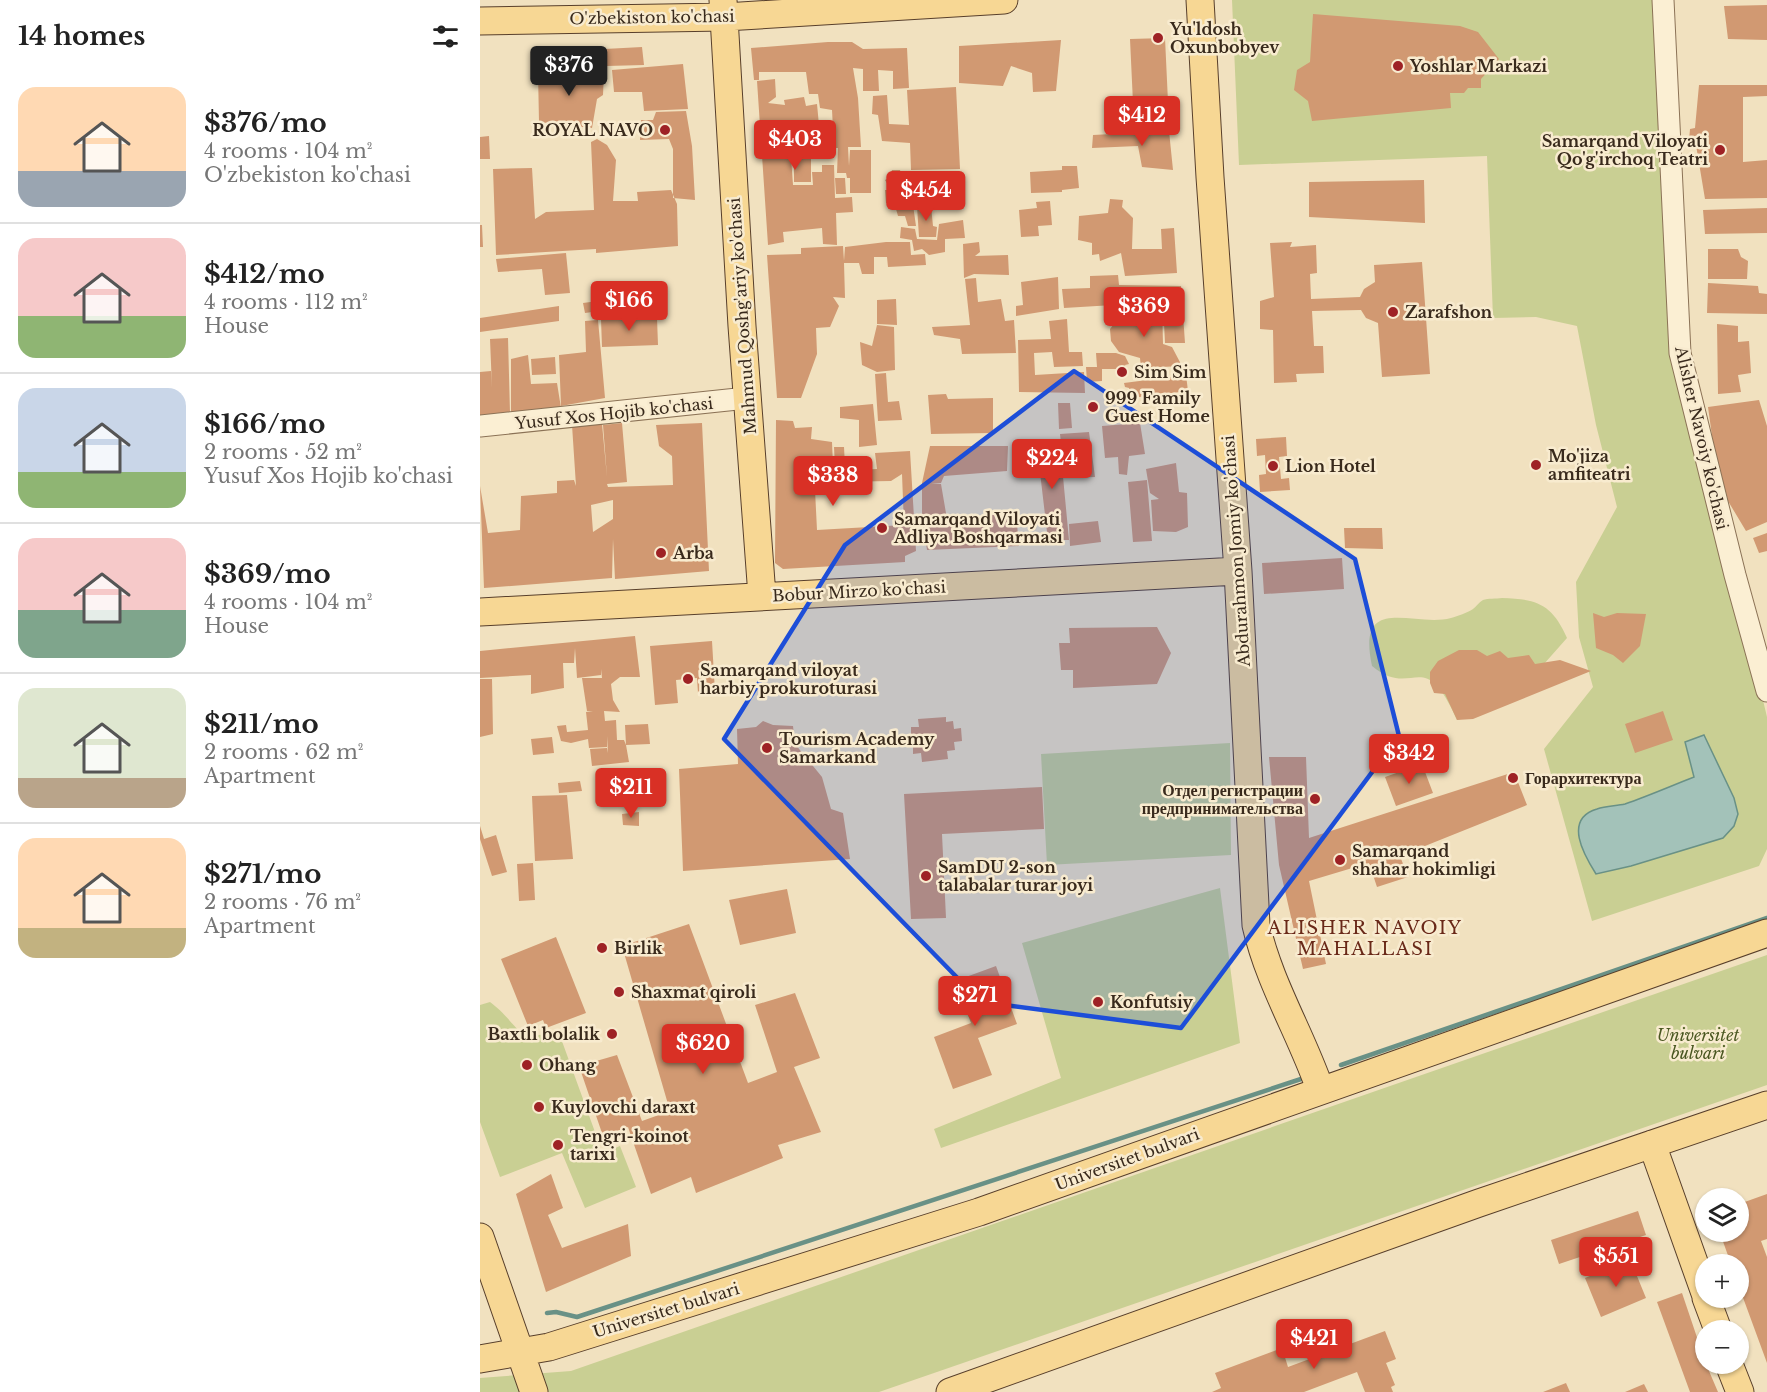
<!DOCTYPE html>
<html lang="en">
<head>
<meta charset="utf-8">
<style>
  :root { --surface:#fff; --page:#f6f6f6; --text:#222; --muted:#767676; --line:#e0e0e0; --accent:#d93025 }
  body { margin:0; font-family:"Libre Baskerville",serif; background:var(--page); color:var(--text); height:100vh; display:flex; flex-direction:column; font-size:22px; white-space:nowrap }
  * { box-sizing:border-box; margin:0 }
  p { font-size:20px; color:var(--muted) }
  .icon { flex:none; width:33px; height:33px; fill:none; stroke:currentColor; stroke-width:2; stroke-linecap:round; stroke-linejoin:round }
  .map { position:relative; flex:1; overflow:hidden }
  .panel { display:flex; flex-direction:column; background:var(--surface); width:480px }
  .panel>* { flex:none }
  .tools { position:absolute; left:1215px; top:1188px; display:grid; gap:12px }
  .tools a { display:grid; place-items:center; width:54px; height:54px; border-radius:50%; background:var(--surface); box-shadow:0 2px 4px #0004; font-size:30px }
  .price { position:absolute; translate:-50% -51px; padding:0 14px; border-radius:6px; background:var(--accent); color:#fff; font-size:20px; line-height:39px; filter:drop-shadow(0 2px 3px #0008) }
  .price::after { content:''; position:absolute; left:50%; top:36px; width:18px; height:14px; margin-left:-9px; background:inherit; clip-path:polygon(0 0,100% 0,50% 100%) }
  .price.on { background:#222; color:#fff }
  ul { padding:0; list-style:none }
  li { display:flex; align-items:center; gap:18px; height:150px; padding:0 18px }
  li+li { border-top:2px solid var(--line) }
  li span { display:grid; place-items:center; flex:none; width:168px; height:120px; border-radius:18px; color:#555 }
  li>.icon { margin-inline-start:auto }
  span .icon { width:72px; height:72px; fill:#fffc; stroke-width:1 }
  li b { font-size:26px }
  h2 { display:flex; justify-content:space-between; align-items:center; height:72px; padding:0 18px; font-size:26px }
  main { display:flex; flex:1; min-height:0 }
  .map>svg:first-child { display:block }
  .green { fill:#c9cf93 }
  .water { fill:#a3c2b9; stroke:#699186; stroke-width:1.5 }
  .lines { fill:none; stroke-linecap:round; stroke-linejoin:round }
  .stream { stroke:#699186; stroke-width:4.5 }
  .building { fill:#d19972; fill-rule:evenodd }
  .minor-casing { stroke:#8b7256; stroke-width:23 }
  .major-casing { stroke:#583f2b; stroke-width:29 }
  .minor { stroke:#fbefd3; stroke-width:21 }
  .major { stroke:#f7d794; stroke-width:27 }
  .marked { fill:#1d4ed8; fill-opacity:0.2; stroke:#1d4ed8; stroke-width:4.5; stroke-linejoin:round }
  .poi-dot { fill:#9e2225; stroke:#f8ebcf; stroke-width:2 }
  .labels { text-anchor:middle; stroke-width:5; stroke-linejoin:round; paint-order:stroke }
  .street-label { font-size:16px; fill:#392a1c; stroke:#f8ebcf }
  .poi-label { font-size:16px; font-weight:bold; fill:#392a1c; stroke:#f8ebcf; text-anchor:start }
  .park-label { font-size:16px; font-style:italic; fill:#4a5721; stroke:#f8ebcf }
  .neighbourhood-label { font-size:18px; letter-spacing:1.5px; fill:#692818; stroke:#f8ebcf }
</style>
</head>
<body>
<main>
<section class="panel">
<h2>14 homes<svg class="icon" aria-label="filters" viewBox="0 0 24 24"><path d="M4 7h16M4 17h16"/><circle cx="9" cy="7" r="2"/><circle cx="15" cy="17" r="2"/></svg></h2>
<ul>
<li><span style="background:linear-gradient(#ffd9b3 70%,#9aa5b1 0)"><svg class="icon" aria-label="home" viewBox="0 0 24 24"><path d="M3 11l9-7 9 7M6 9v11h12V9"/></svg></span><div><b>$376/mo</b><p>4 rooms · 104 m²</p><p>O'zbekiston ko'chasi</p></div></li>
<li><span style="background:linear-gradient(#f6c9c9 65%,#8fb573 0)"><svg class="icon" aria-label="home" viewBox="0 0 24 24"><path d="M3 11l9-7 9 7M6 9v11h12V9"/></svg></span><div><b>$412/mo</b><p>4 rooms · 112 m²</p><p>House</p></div></li>
<li><span style="background:linear-gradient(#c9d6e8 70%,#8fb573 0)"><svg class="icon" aria-label="home" viewBox="0 0 24 24"><path d="M3 11l9-7 9 7M6 9v11h12V9"/></svg></span><div><b>$166/mo</b><p>2 rooms · 52 m²</p><p>Yusuf Xos Hojib ko'chasi</p></div></li>
<li><span style="background:linear-gradient(#f6c9c9 60%,#7fa58c 0)"><svg class="icon" aria-label="home" viewBox="0 0 24 24"><path d="M3 11l9-7 9 7M6 9v11h12V9"/></svg></span><div><b>$369/mo</b><p>4 rooms · 104 m²</p><p>House</p></div></li>
<li><span style="background:linear-gradient(#dfe7d0 75%,#b9a48a 0)"><svg class="icon" aria-label="home" viewBox="0 0 24 24"><path d="M3 11l9-7 9 7M6 9v11h12V9"/></svg></span><div><b>$211/mo</b><p>2 rooms · 62 m²</p><p>Apartment</p></div></li>
<li><span style="background:linear-gradient(#ffd9b3 75%,#c2b280 0)"><svg class="icon" aria-label="home" viewBox="0 0 24 24"><path d="M3 11l9-7 9 7M6 9v11h12V9"/></svg></span><div><b>$271/mo</b><p>2 rooms · 76 m²</p><p>Apartment</p></div></li>
</ul>
</section>
<div class="map">
<svg width="1287" height="1392" viewBox="0 0 1287 1392">
  <rect width="100%" height="100%" fill="#f1e1bf"/>
  <path class="green" d="M752,0H1178L1200,352L1287,717V849L1279,866L1112,921L1064,749L1113,687L1099,637L1096,582L1137,507L1116,425L1097,326L1056,317L1013,318L1007,156L759,165Z
    M1022,598C1057,599 1072,604 1087,638L1056,673L1001,714L977,720C943,643 934,701 892,666C876,592 934,628 971,618C978,616 987,613 993,609C996,607 999,602 1003,600C1008,598 1016,599 1022,598Z
    M750,743L751,855L567,865L561,754Z
    M740,888L760,1043L461,1148L454,1129L581,1078L542,943Z
    M1287,955V1085L399,1392H0V1378L91,1371Z
    M10,1002C43,1027 29,1040 79,1033L119,1143L113,1146L116,1155L140,1146L156,1187L105,1208L82,1153L20,1177L0,1122V1005Z"/>
  <path class="water" d="M1224,735L1254,798L1258,814L1254,826L1243,838L1151,866L1116,874C1104,855 1083,819 1117,809C1126,806 1136,806 1145,804C1168,796 1191,786 1214,777L1205,742Z"/>
  <g class="lines">
    <path class="stream" d="M861,1065L1287,918
      M67,1313L76,1312L97,1317L821,1079"/>
  </g>
  <path class="building" d="M1287,5V40L1248,39L1244,6Z
    M833,14L980,26L998,32L1019,59L1001,79V88H988L984,93H970L971,108L832,121L828,101L814,90L817,70L830,62Z
    M685,38L688,102L653,103L650,39Z
    M581,40L576,91L553,92L552,73L531,66L523,86L479,83V46Z
    M348,42H372L383,49L427,48L429,88L413,89V71L398,70L399,91H383V69L373,68L378,98L381,147H368L369,166L370,150H391V193H370V178H367L366,173H357L358,148H354L352,110L340,108L338,94H329L326,72H279V80H274L271,48Z
    M162,47L164,65L89,67L87,51Z
    M203,64L208,109L164,111L162,92H134L132,70Z
    M124,71L123,95L117,99L112,128L59,122L58,72Z
    M295,79L296,97L288,103L305,105L304,100L324,97L326,106L337,104L340,136L347,144H317V137L307,138L306,127L307,146L300,145L299,155L311,157L313,185H333L332,172H342V165H354L355,198L372,197L373,212L356,213L357,245L343,244L342,228L303,232L304,242L288,245L277,81Z
    M1219,85H1287V96L1263,97V162L1287,160V198L1225,199L1215,139L1209,140L1210,129L1215,128Z
    M476,87L480,169L431,170L430,143L402,141L398,115L392,114L393,96L407,95L409,124L429,125L427,90Z
    M206,111L212,146L215,200L193,198V149L189,139L160,140L161,120H173L176,112Z
    M689,131L693,170L662,167L658,146L612,148L613,135Z
    M9,136L10,159H0V137Z
    M117,139L127,145L136,160L133,201H158L157,192L191,190L197,204L198,246L116,253V249L16,255L13,169L52,168L55,219L66,212L114,210L111,142Z
    M314,153L331,154V182H314Z
    M582,166H597L599,188L582,190V192L551,193L550,172L582,170Z
    M412,170H420L421,174L434,172L437,201L433,205L436,226H428L425,216H418L416,209L422,208L420,204L406,203L405,190H414V187H418L419,179H415L414,184L408,185L405,180L409,178Z
    M355,178H365L366,194H356Z
    M944,180L945,223L829,217V182Z
    M630,199L643,200L642,207L653,218L652,249H682L681,229L694,228L697,273L645,276L641,253L620,261L619,254L612,255V243L598,240L599,216L628,213Z
    M570,201L572,225L558,226L559,236L541,237L539,210L557,208L556,202Z
    M437,206H451L453,226L457,227L456,237H439Z
    M1287,208V233L1225,234L1223,210Z
    M483,220L485,238L465,239V252L449,255L442,249L434,251L432,240L420,238L421,227L435,229L437,239L457,240L459,224Z
    M0,225H2L3,247H0Z
    M406,242H430L431,255L445,254L446,265L408,267L407,257H394V274H382L379,263H364L365,298L353,297L359,306L350,327L336,328L337,354L321,398H297L287,255L321,254V248L363,246L364,261L365,247Z
    M499,242L500,252L495,256L528,255L529,275L494,274L484,278L483,244Z
    M812,242L810,247L836,245L837,273L830,274L831,299L880,297L884,289L895,282L894,265L942,262L950,374L902,377L898,323L886,318L881,310L832,311L834,346H843L844,373L816,374L817,382L794,383L793,330L780,329V301L794,297L790,243Z
    M1228,249H1258L1261,257L1268,261L1267,279H1228Z
    M86,253L90,293L65,295L62,269L18,272L16,259Z
    M638,275L639,285L701,286L705,343H685L683,302L584,308L582,289L610,288V276Z
    M578,277L579,309L536,316V306L543,305L541,282Z
    M496,278L498,302L521,299L525,321L534,320L536,353L482,354L480,339L454,335L452,327L490,325L485,279Z
    M1228,283L1278,286L1279,293L1287,294V314L1227,313Z
    M416,299L417,325L397,324V300Z
    M118,301L120,311L105,313L103,303Z
    M79,306V321L0,332V318Z
    M682,307L683,344L692,347L702,366L661,368L660,358L639,352L631,341L630,329L642,314L654,309Z
    M177,318L178,345L122,347L121,319Z
    M587,319L589,352H602L603,366L574,367L572,352L554,353L555,375L604,372L605,393L539,392L538,340L571,339L569,321Z
    M118,320L125,398L81,406L79,355L106,352L105,321Z
    M1237,324L1258,326V342L1269,341L1271,373L1258,375L1261,392L1238,394Z
    M397,325L414,327L415,370L397,372L382,365L380,342L392,346Z
    M28,338L30,413L0,415V372L11,371L12,388L10,339Z
    M616,353H636L645,356L649,364L645,365L646,369H622V381L607,382L606,367H617Z
    M48,355L51,384L77,383L81,408L31,415V359Z
    M75,357L76,374L52,375L51,359Z
    M406,373L408,402L419,401L422,420L398,421L395,374Z
    M706,375L708,391L651,398L649,388L645,387L644,383Z
    M466,394L468,399L513,398V433L451,434L448,395Z
    M1279,400L1287,426V522L1266,531L1248,501L1233,443L1228,407Z
    M578,403H590L592,428L579,429Z
    M393,404L397,445L379,447V420L360,418V407Z
    M296,420L313,421L315,428L332,427L331,439L352,442L353,466L334,470L337,530L424,525L422,474L411,481L355,482L354,471L397,469L395,453L430,451L436,551L425,556V562L303,569L295,563Z
    M142,423L147,482L127,484L128,487L193,485L192,456L179,446L176,425L222,423L229,571L135,579L133,539L132,578L4,588L0,486L8,533L40,530L41,496L77,493V481L94,480L96,486L92,425L122,424L127,477L123,425ZM133,500V519L113,532L111,505Z
    M660,423L665,454L649,456L647,475L639,474L638,457L625,458L622,426Z
    M609,432L615,477L585,478L580,434Z
    M806,437L807,456L799,457L801,479L809,478L810,490L780,492L779,475L786,474L785,455L777,456L776,439Z
    M580,445L589,540H568L559,464L552,465L549,447Z
    M450,446H528L527,471L464,476L461,483L451,484H461L467,519L536,513L539,546L447,550L442,516V483Z
    M354,447H364L365,466H355Z
    M696,463L699,492L707,493L708,527L696,532L673,531L671,500L679,499L670,493L666,469Z
    M667,480L672,541L653,542L648,482Z
    M618,521L621,542L590,546L589,524Z
    M864,528H902L903,549L865,548Z
    M1287,533V551L1279,553L1273,538Z
    M862,558L864,589L784,594L782,563Z
    M1113,613L1124,617L1137,613L1166,614L1160,646L1143,663L1133,655L1116,648Z
    M677,627L691,653L677,684L593,688V670H581L579,643H590L589,628Z
    M155,636L160,677H140L131,684L133,700L140,712L124,711L125,721L136,720L137,740H144L146,745L145,725L168,724L170,744L146,745L149,762L112,766L110,749L127,748L128,753L127,736V747L109,748L108,739L91,743L81,741L77,726L86,725L87,732L108,730L106,712L113,711H107L102,678H122L121,669V675L97,678L95,648L94,663H83L84,688L51,694V675L0,678V651Z
    M232,641L235,692L218,693L217,678L196,680L198,703L175,705L170,646Z
    M979,650H997L1007,656L1020,651L1028,658L1049,655L1055,664L1080,660L1111,671L993,719L977,720L965,694L954,693L950,683V672L958,661Z
    M0,679H12L13,734L0,737Z
    M1183,711L1193,740L1155,753L1145,724Z
    M466,717V722L473,721L474,729L481,728L482,741L474,742L475,750L467,751L468,759L442,762L441,753L433,754V745L427,746L426,736L431,735V727H439L438,719Z
    M283,721L293,725L313,726L315,744L342,777L351,809L363,813L370,859L203,871L199,769L258,764L257,729L276,727Z
    M72,737L74,753L53,755L51,739Z
    M789,757H826L829,838L1034,772L1047,805L920,856L928,877L897,887L889,863L829,881L846,964L823,969L799,865Z
    M942,764L953,793L916,806L905,777Z
    M100,781L102,791L79,793L78,783Z
    M562,787L564,829L462,834L466,918L431,919L424,794Z
    M156,792V805H142L141,793Z
    M87,795L93,859L55,861L52,796Z
    M159,812V826L143,825L142,814Z
    M0,826L4,839L16,835L27,872L12,876L0,839Z
    M53,863L55,900L39,901L37,864Z
    M307,889L316,933L260,945L249,900Z
    M209,924L268,1083L297,1072L275,1005L315,993L340,1058L314,1067L341,1132L298,1145L303,1158L216,1193L211,1177L171,1194L148,1127L123,1136L99,1066L137,1055L162,1121L190,1111L142,946Z
    M76,937L106,1013L66,1028L63,1020L48,1026L21,959Z
    M516,966L537,1024L498,1038L512,1075L473,1089L454,1037L491,1023L475,981Z
    M71,1174L83,1208L68,1215L82,1248L148,1224L151,1256L66,1292L36,1194Z
    M1287,1194V1239L1281,1241L1287,1257V1363L1258,1284V1264H1251L1240,1233L1258,1232V1226L1266,1224L1259,1204Z
    M1158,1211L1166,1235L1079,1264L1071,1240Z
    M1150,1259L1166,1298L1121,1317L1105,1278Z
    M1202,1293L1226,1364L1238,1392H1210L1177,1302Z
    M905,1331L916,1359L906,1363L915,1385L911,1387L913,1392H885L877,1372L824,1392H732L741,1388L735,1373L802,1348L808,1367Z
    M1086,1383L1090,1392H1063Z
    M1164,1384L1168,1392H1145Z"/>
  <g class="lines">
    <defs>
      <path id="minor" d="M1183,0L1200,353L1255,575L1287,691
        M0,426L267,398"/>
      <path id="major" d="M243,0L262,326L282,596
        M720,0L730,177L758,571L776,925C789,983 821,1034 840,1089
        M0,21L245,17L524,0
        M0,612L758,571
        M1172,1144L1226,1296
        M0,1237L54,1392
        M1226,1298L1238,1330
        M0,1359L69,1347L499,1212L1287,933
        M1249,1364L1260,1392
        M470,1392L999,1203L1287,1105"/>
    </defs>
    <use href="#minor" class="minor-casing"/>
    <use href="#major" class="major-casing"/>
    <use href="#minor" class="minor"/>
    <use href="#major" class="major"/>
  </g>
  <path class="marked" d="M594,371L875,559L919,736L701,1028L501,1002L244,739L365,545Z"/>
  <g class="poi-dot">
    <circle cx="678" cy="38" r="6"/>
    <circle cx="918" cy="66" r="6"/>
    <circle cx="185" cy="130" r="6"/>
    <circle cx="1240" cy="150" r="6"/>
    <circle cx="913" cy="312" r="6"/>
    <circle cx="642" cy="372" r="6"/>
    <circle cx="613" cy="407" r="6"/>
    <circle cx="1056" cy="465" r="6"/>
    <circle cx="793" cy="466" r="6"/>
    <circle cx="402" cy="528" r="6"/>
    <circle cx="181" cy="553" r="6"/>
    <circle cx="208" cy="679" r="6"/>
    <circle cx="287" cy="748" r="6"/>
    <circle cx="1033" cy="778" r="6"/>
    <circle cx="835" cy="799" r="6"/>
    <circle cx="860" cy="860" r="6"/>
    <circle cx="446" cy="876" r="6"/>
    <circle cx="122" cy="948" r="6"/>
    <circle cx="139" cy="992" r="6"/>
    <circle cx="618" cy="1002" r="6"/>
    <circle cx="132" cy="1034" r="6"/>
    <circle cx="47" cy="1065" r="6"/>
    <circle cx="59" cy="1107" r="6"/>
    <circle cx="78" cy="1145" r="6"/>
  </g>
  <g class="labels">
    <g class="street-label">
      <text transform="translate(172 17) rotate(-1)" y="6">O'zbekiston ko'chasi</text>
      <text transform="translate(262 316) rotate(-94)" y="6">Mahmud Qoshg'ariy ko'chasi</text>
      <text transform="translate(134 413) rotate(-6)" y="6">Yusuf Xos Hojib ko'chasi</text>
      <text transform="translate(1222 438) rotate(77)" y="6">Alisher Navoiy ko'chasi</text>
      <text transform="translate(756 551) rotate(-94)" y="6">Abdurahmon Jomiy ko'chasi</text>
      <text transform="translate(379 591) rotate(-3)" y="6">Bobur Mirzo ko'chasi</text>
      <text transform="translate(647 1159) rotate(-20)" y="6">Universitet bulvari</text>
      <text transform="translate(186 1310) rotate(-17)" y="6">Universitet bulvari</text>
    </g>
    <g class="poi-label">
      <text x="690" y="35">Yu'ldosh<tspan x="690" dy="18">Oxunbobyev</tspan></text>
      <text x="930" y="72">Yoshlar Markazi</text>
      <text x="173" y="136" text-anchor="end">ROYAL NAVO</text>
      <text x="1228" y="147" text-anchor="end">Samarqand Viloyati<tspan x="1228" dy="18">Qo'g'irchoq Teatri</tspan></text>
      <text x="925" y="318">Zarafshon</text>
      <text x="654" y="378">Sim Sim</text>
      <text x="625" y="404">999 Family<tspan x="625" dy="18">Guest Home</tspan></text>
      <text x="1068" y="462">Mo'jiza<tspan x="1068" dy="18">amfiteatri</tspan></text>
      <text x="805" y="472">Lion Hotel</text>
      <text x="414" y="525">Samarqand Viloyati<tspan x="414" dy="18">Adliya Boshqarmasi</tspan></text>
      <text x="193" y="559">Arba</text>
      <text x="220" y="676">Samarqand viloyat<tspan x="220" dy="18">harbiy prokuroturasi</tspan></text>
      <text x="299" y="745">Tourism Academy<tspan x="299" dy="18">Samarkand</tspan></text>
      <text x="1045" y="784">Горархитектура</text>
      <text x="823" y="796" text-anchor="end">Отдел регистрации<tspan x="823" dy="18">предпринимательства</tspan></text>
      <text x="872" y="857">Samarqand<tspan x="872" dy="18">shahar hokimligi</tspan></text>
      <text x="458" y="873">SamDU 2-son<tspan x="458" dy="18">talabalar turar joyi</tspan></text>
      <text x="134" y="954">Birlik</text>
      <text x="151" y="998">Shaxmat qiroli</text>
      <text x="630" y="1008">Konfutsiy</text>
      <text x="120" y="1040" text-anchor="end">Baxtli bolalik</text>
      <text x="59" y="1071">Ohang</text>
      <text x="71" y="1113">Kuylovchi daraxt</text>
      <text x="90" y="1142">Tengri-koinot<tspan x="90" dy="18">tarixi</tspan></text>
    </g>
    <g class="park-label">
      <text x="1218" y="1041">Universitet<tspan x="1218" dy="18">bulvari</tspan></text>
    </g>
    <g class="neighbourhood-label">
      <text x="885" y="934">ALISHER NAVOIY<tspan x="885" dy="21">MAHALLASI</tspan></text>
    </g>
  </g>
</svg>
<div class="tools">
<a><svg class="icon" aria-label="layers" viewBox="0 0 24 24"><path d="M12 4l9 5-9 5-9-5zM3 14l9 5 9-5"/></svg></a>
<a>+</a>
<a>−</a>
</div>
<b class="price on" style="left:89px;top:97px">$376</b>
<b class="price" style="left:662px;top:147px">$412</b>
<b class="price" style="left:315px;top:171px">$403</b>
<b class="price" style="left:446px;top:222px">$454</b>
<b class="price" style="left:149px;top:332px">$166</b>
<b class="price" style="left:664px;top:338px">$369</b>
<b class="price" style="left:572px;top:490px">$224</b>
<b class="price" style="left:353px;top:507px">$338</b>
<b class="price" style="left:929px;top:785px">$342</b>
<b class="price" style="left:151px;top:819px">$211</b>
<b class="price" style="left:495px;top:1027px">$271</b>
<b class="price" style="left:223px;top:1075px">$620</b>
<b class="price" style="left:1136px;top:1288px">$551</b>
<b class="price" style="left:834px;top:1370px">$421</b>
</div>
</main>
</body>
</html>
